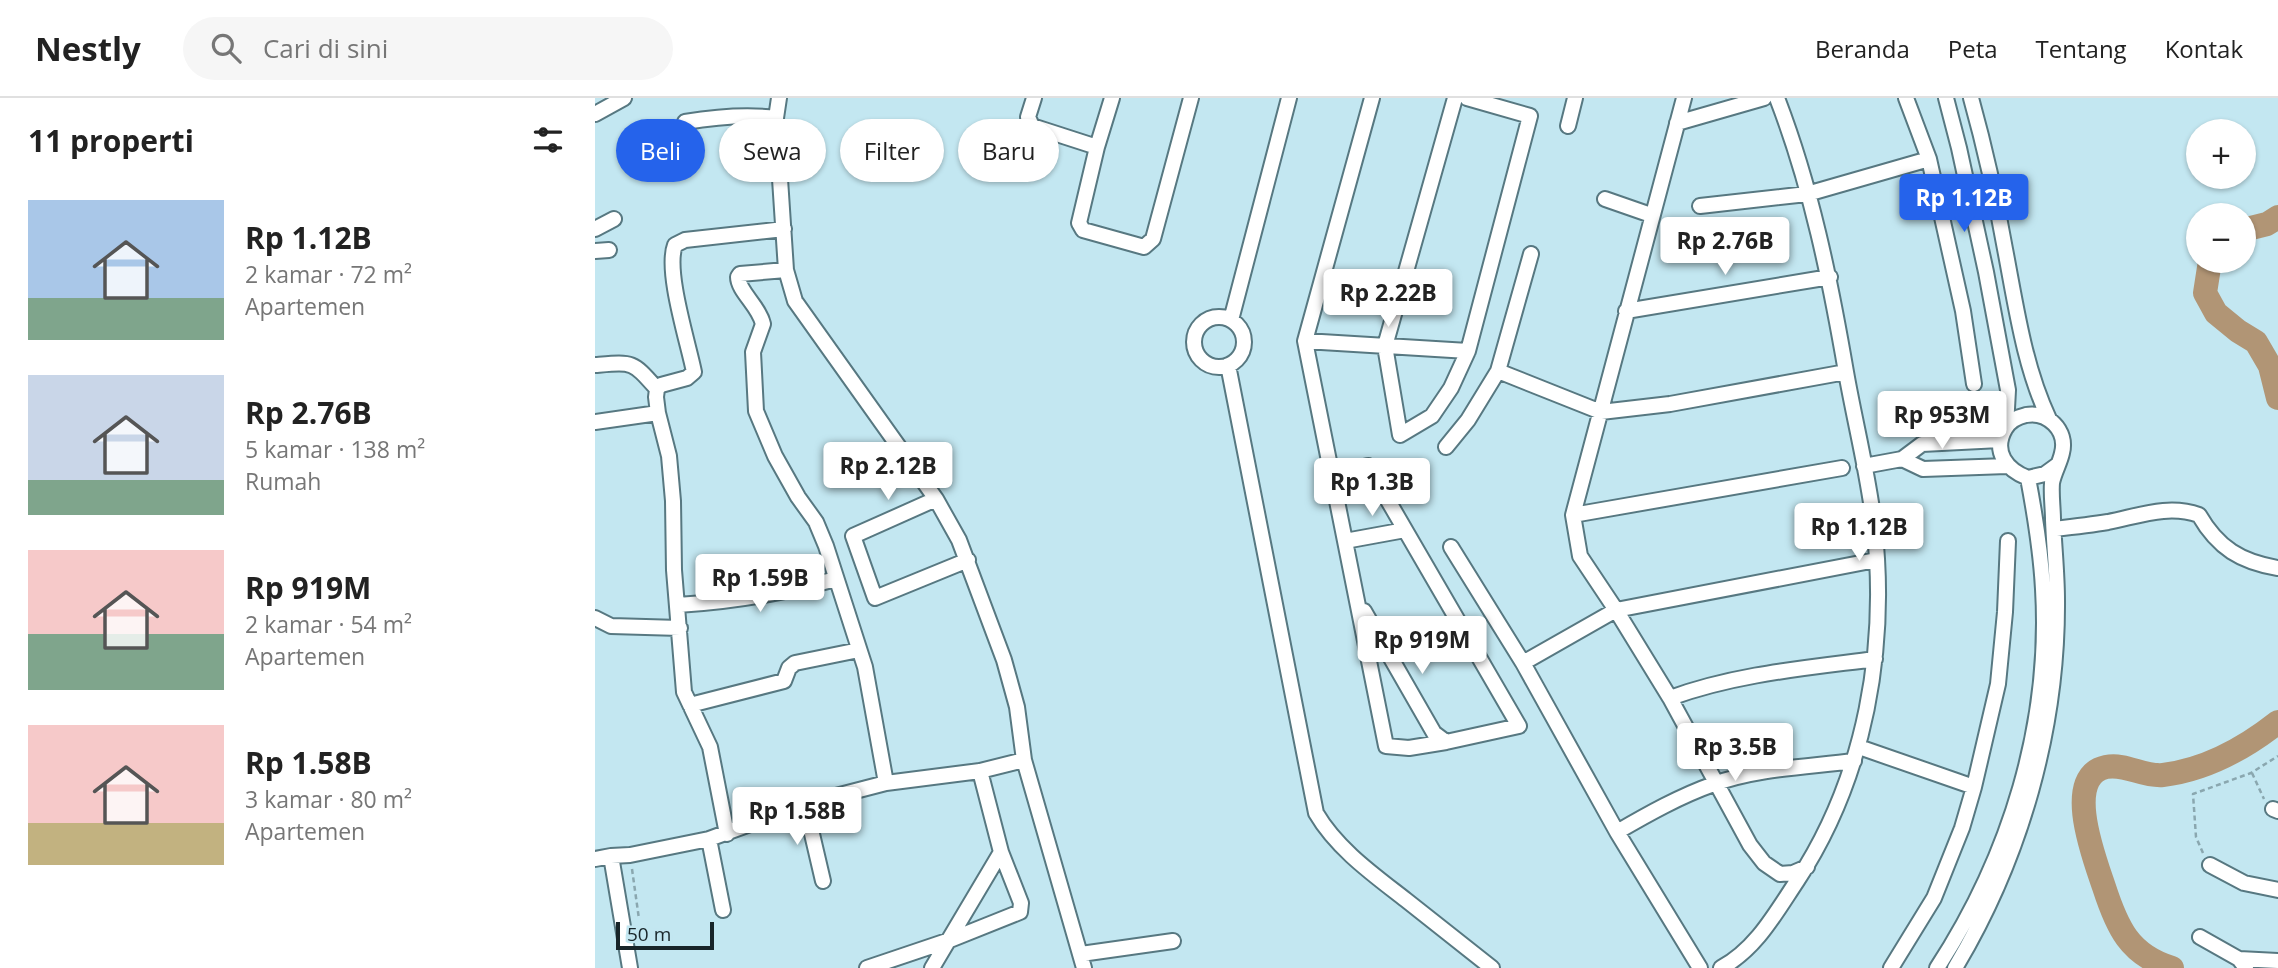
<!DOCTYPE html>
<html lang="id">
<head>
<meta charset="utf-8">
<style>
  :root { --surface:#fff; --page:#f6f6f6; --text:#222; --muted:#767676; --line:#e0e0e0; --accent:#2563eb }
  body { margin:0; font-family:"Open Sans",sans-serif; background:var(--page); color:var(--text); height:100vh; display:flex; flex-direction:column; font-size:26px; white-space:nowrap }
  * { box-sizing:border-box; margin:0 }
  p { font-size:23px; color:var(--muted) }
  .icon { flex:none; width:38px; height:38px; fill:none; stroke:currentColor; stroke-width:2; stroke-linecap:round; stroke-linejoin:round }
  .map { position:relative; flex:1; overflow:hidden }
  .side { display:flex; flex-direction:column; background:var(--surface); width:595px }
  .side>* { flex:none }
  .guide { position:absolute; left:21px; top:21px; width:665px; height:63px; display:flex; gap:14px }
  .fabs { position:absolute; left:1591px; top:21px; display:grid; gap:14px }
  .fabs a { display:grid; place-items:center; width:70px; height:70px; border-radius:50%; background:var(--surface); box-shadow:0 2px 5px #0004; font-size:35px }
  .scale { position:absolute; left:21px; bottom:18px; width:98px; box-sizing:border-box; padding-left:7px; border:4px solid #182529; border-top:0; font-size:19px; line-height:24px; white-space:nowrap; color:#182529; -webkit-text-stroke:5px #c3e7f1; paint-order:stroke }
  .price { position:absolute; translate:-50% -60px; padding:0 16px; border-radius:7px; background:#fff; color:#222; font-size:23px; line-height:46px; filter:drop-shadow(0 2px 4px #0008) }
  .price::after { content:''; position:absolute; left:50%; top:42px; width:21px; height:16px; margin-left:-10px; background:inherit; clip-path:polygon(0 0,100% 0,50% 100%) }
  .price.current { background:var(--accent); color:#fff }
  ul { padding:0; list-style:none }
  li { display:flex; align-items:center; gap:21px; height:175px; padding:0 28px }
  li span { display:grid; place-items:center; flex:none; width:196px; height:140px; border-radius:0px; color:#555 }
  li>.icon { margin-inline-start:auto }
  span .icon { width:84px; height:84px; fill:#fffc; stroke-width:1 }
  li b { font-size:30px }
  h2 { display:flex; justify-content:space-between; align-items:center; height:84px; padding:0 28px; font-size:30px }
  .pill { padding:0 24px; border-radius:32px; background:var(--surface); box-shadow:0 2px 5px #0004; font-size:24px; line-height:63px }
  .pill.current { background:var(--accent); color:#fff }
  header { display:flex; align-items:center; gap:42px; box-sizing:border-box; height:98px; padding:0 35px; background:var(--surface); border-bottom:2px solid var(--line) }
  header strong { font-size:33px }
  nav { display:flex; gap:38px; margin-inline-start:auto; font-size:24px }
  .search { width:490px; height:63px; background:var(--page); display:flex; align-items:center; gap:18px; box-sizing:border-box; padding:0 24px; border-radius:38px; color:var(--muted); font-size:26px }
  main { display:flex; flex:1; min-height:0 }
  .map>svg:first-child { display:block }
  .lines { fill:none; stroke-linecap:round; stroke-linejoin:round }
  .river { stroke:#b19575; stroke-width:24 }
  .minor-casing { stroke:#577881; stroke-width:18 }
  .path { stroke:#8aa7af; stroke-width:2.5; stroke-dasharray:5 3.5; stroke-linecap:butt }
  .minor { stroke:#fff; stroke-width:14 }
</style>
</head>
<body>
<header>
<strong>Nestly</strong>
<div class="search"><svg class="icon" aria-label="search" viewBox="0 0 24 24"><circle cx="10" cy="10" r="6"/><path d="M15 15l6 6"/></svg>Cari di sini</div>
<nav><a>Beranda</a><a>Peta</a><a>Tentang</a><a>Kontak</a></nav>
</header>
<main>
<section class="side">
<h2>11 properti<svg class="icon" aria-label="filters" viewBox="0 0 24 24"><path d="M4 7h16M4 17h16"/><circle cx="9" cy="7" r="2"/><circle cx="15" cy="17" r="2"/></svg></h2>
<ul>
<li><span style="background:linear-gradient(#a9c7e8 70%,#7fa58c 0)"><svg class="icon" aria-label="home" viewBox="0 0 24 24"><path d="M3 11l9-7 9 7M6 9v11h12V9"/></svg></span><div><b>Rp 1.12B</b><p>2 kamar · 72 m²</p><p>Apartemen</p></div></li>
<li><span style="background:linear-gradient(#c9d6e8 75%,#7fa58c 0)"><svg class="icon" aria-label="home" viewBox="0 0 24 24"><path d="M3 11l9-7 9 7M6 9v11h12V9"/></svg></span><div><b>Rp 2.76B</b><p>5 kamar · 138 m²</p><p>Rumah</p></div></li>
<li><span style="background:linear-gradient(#f6c9c9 60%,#7fa58c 0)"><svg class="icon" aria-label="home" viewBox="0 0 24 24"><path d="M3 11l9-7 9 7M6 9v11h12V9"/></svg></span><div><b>Rp 919M</b><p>2 kamar · 54 m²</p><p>Apartemen</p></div></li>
<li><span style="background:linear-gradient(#f6c9c9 70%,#c2b280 0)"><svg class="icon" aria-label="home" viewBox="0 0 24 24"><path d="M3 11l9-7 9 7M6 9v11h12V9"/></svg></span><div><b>Rp 1.58B</b><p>3 kamar · 80 m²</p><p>Apartemen</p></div></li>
</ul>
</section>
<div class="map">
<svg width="1683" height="870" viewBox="0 0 1683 870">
  <rect width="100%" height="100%" fill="#c3e7f1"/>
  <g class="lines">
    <path class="river" d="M1648,132L1672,126L1683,119
      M1615,163L1610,195L1621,215L1643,233L1661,244L1675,268L1683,300
      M1577,870C1534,857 1522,829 1509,789C1500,762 1467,678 1511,669C1531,665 1548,679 1568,677C1610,672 1650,650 1683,624"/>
    <defs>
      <path id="minor" d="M184,0L181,20L191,172L200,203L341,401L364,442L409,562L422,609L429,662L489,870
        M439,0L433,19L437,28L502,49
        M517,0L502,49L484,125L488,132L549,149L558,141L596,0
        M777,0L710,243L791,648L814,650L851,644
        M860,0L790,248L805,337L837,318L856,290L873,253L935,18L872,0
        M1182,0C1216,88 1235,181 1251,274
        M1311,0L1334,61L1368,213L1379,286
        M1351,0L1364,50L1391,174L1413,292L1411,329
        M1376,0C1390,50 1401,100 1410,151C1421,208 1429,268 1454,321
        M0,16L29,0
        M90,24C120,19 151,16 181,20
        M1082,25L1169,0
        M973,28L980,0
        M1010,101L1056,117
        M1105,108L1212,96L1334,61
        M0,131L19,121
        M0,153L14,152
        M191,172L145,176L143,179C143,193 164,208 168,226L158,254L161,313L180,358L203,399L221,424L231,448L270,569L291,685
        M1031,213L1235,179
        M599 244a25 25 0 1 1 50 0a25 25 0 1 1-50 0Z
        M636,222L694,0
        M710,243L873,253
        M0,267C39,264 37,263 62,291
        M633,267L721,715C742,751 779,777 811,802C840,825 868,847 897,870
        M903,273L1006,314L1075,306L1251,274C1260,325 1273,375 1279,426C1293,549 1271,678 1202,783C1180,816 1161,851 1126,870
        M0,324L63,315
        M851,349L873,322L903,273L936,156
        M1307,361L1328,371L1412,368
        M1269,368L1307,361L1327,346L1405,342
        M737,376L773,368L924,628L851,644L839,635L769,513
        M341,401L258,438L280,500L373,462
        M978,417L1247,370
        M1459,431C1477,429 1495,427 1513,424C1544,418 1573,406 1604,417C1623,450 1646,464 1683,470
        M750,443L810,432
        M856,449L928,565L1022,734L1105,870
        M83,507C137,504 188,495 241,481
        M0,520L16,528L85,530
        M928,565L1021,512L985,458L978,417L1089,0
        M1075,600C1140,576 1211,570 1280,561
        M95,607L189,583L194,570L200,565L264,552
        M1264,649L1379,689L1367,730L1339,800L1296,870
        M1379,689L1403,586L1410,514L1413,443
        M210,706L228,783
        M1678,711L1683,713
        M1022,734C1053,716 1085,698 1119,686C1163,670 1213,669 1259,663
        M132,736L115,649L89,594L79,472L78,403L74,358L63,315L61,299L62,291L66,287L92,280L99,274C93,244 70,173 80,147L90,142L189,131
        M114,741L128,812
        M16,758L35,757L114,741L210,706L291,685L385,673L429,662
        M0,761L16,758L35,870
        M1615,767L1649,785L1683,792
        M1212,769L1198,775L1185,776L1169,765L1155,747L1075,600L1021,512L1281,462
        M1605,839L1644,861L1651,870
        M486,856L578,843
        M1644,861L1683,863
        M272,870L355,842L425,814L426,805L406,754L385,673
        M337,870L406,754
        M1342,870C1415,758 1456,626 1448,491C1446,454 1440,417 1433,380
        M1360,870C1426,760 1463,630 1462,502C1462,475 1459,449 1458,422C1458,410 1456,397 1457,385C1459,374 1465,365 1467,355C1473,332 1452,313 1431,317C1422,319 1414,324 1410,331C1397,354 1412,372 1433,380L1450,376L1461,368"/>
    </defs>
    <use href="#minor" class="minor-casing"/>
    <path class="path" d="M1657,675L1669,701
      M1608,755L1601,739L1598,696L1656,675L1683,658
      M37,771L44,821"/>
    <use href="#minor" class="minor"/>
  </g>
</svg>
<div class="fabs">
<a>+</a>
<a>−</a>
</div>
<div class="scale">50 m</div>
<b class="price current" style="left:1369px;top:136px">Rp 1.12B</b>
<b class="price" style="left:1130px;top:179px">Rp 2.76B</b>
<b class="price" style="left:793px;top:231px">Rp 2.22B</b>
<b class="price" style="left:1347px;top:353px">Rp 953M</b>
<b class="price" style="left:293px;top:404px">Rp 2.12B</b>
<b class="price" style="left:777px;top:420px">Rp 1.3B</b>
<b class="price" style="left:1264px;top:465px">Rp 1.12B</b>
<b class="price" style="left:165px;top:516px">Rp 1.59B</b>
<b class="price" style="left:827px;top:578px">Rp 919M</b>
<b class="price" style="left:1140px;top:685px">Rp 3.5B</b>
<b class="price" style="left:202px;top:749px">Rp 1.58B</b>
<div class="guide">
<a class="pill current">Beli</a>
<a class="pill">Sewa</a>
<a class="pill">Filter</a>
<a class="pill">Baru</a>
</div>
</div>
</main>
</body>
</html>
